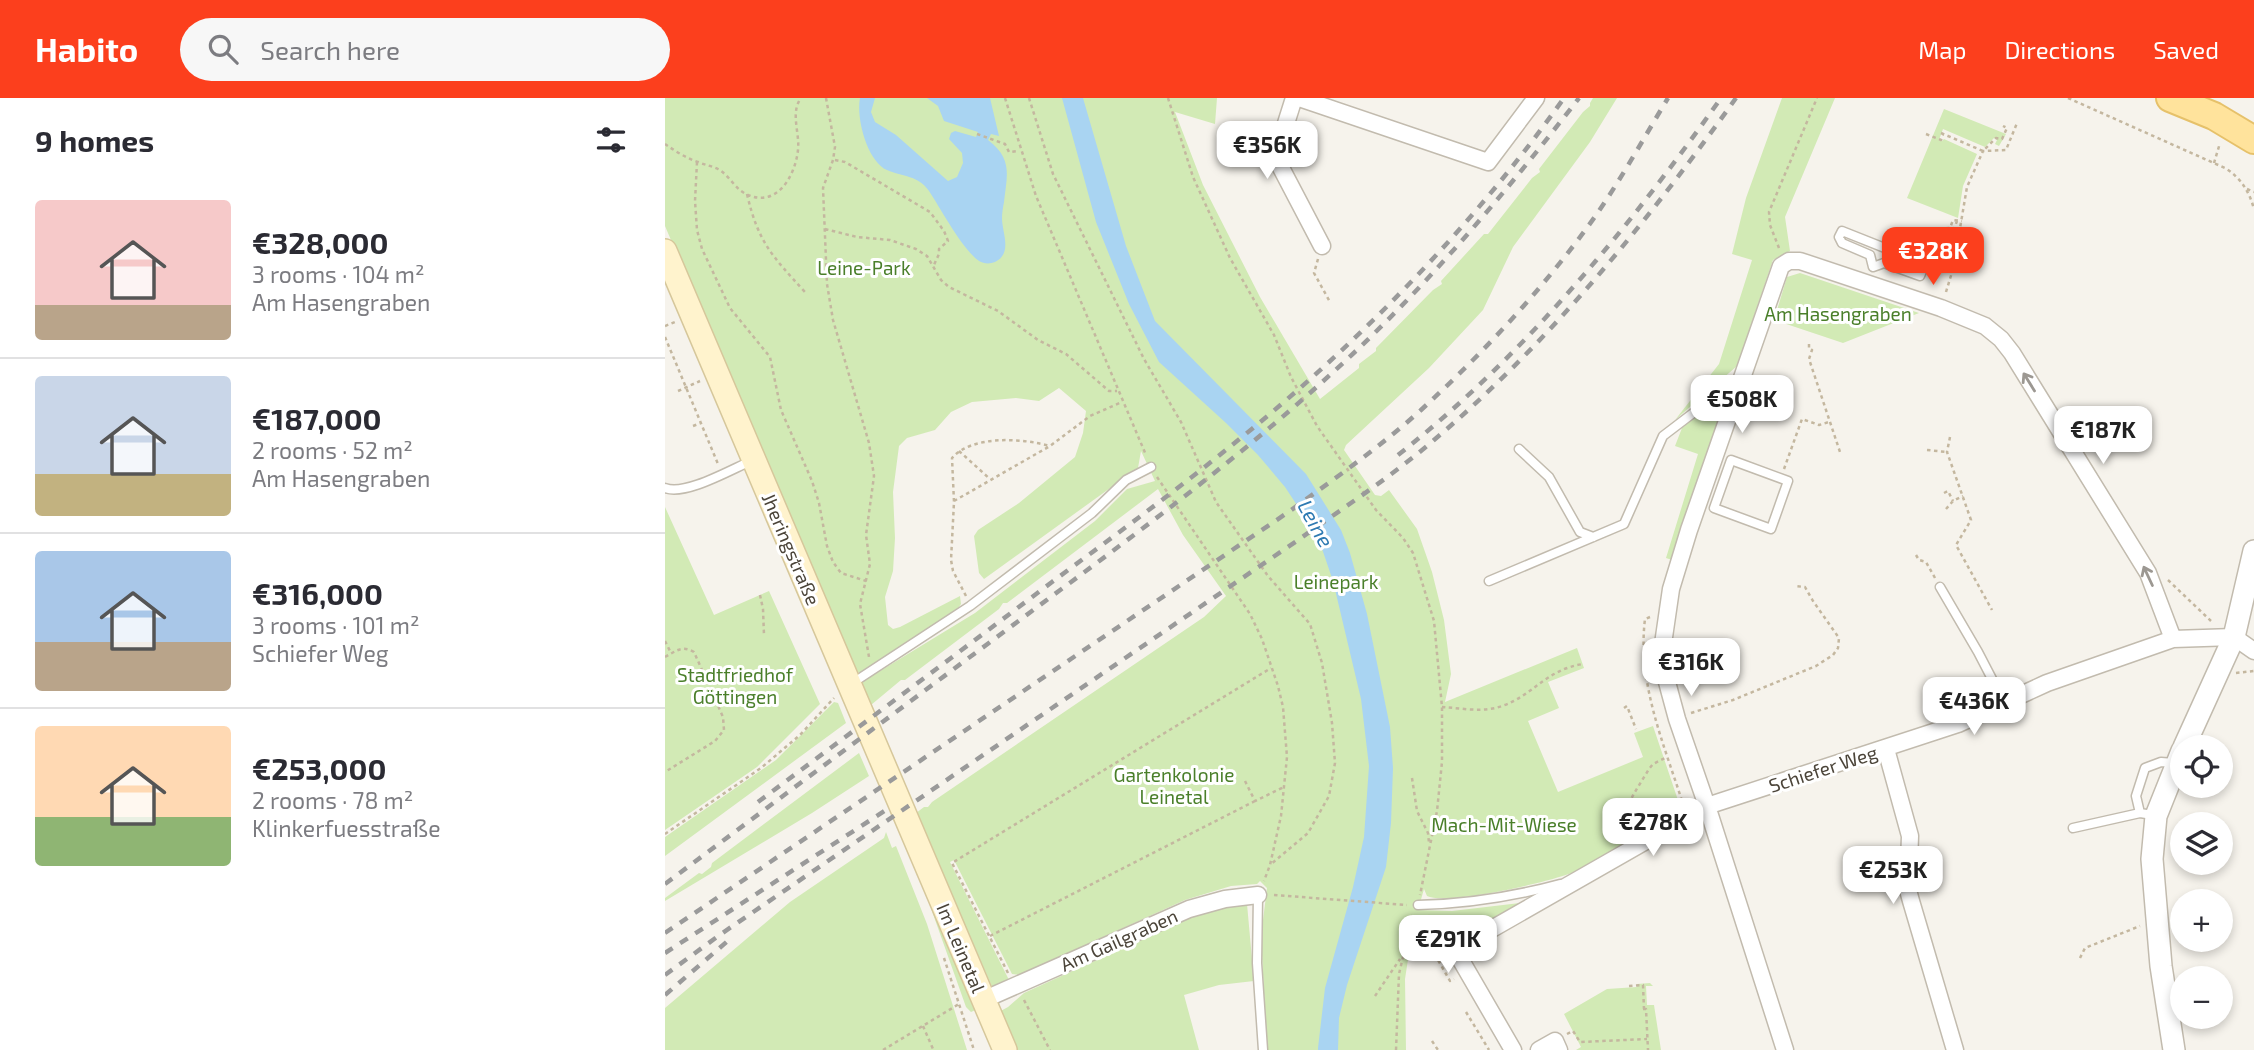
<!DOCTYPE html>
<html lang="en">
<head>
<meta charset="utf-8">
<style>
  :root { --surface:#fff; --page:#f7f7f7; --text:#2b2b33; --muted:#7c7c81; --line:#e1e1e2; --accent:#fc3f1d }
  body { margin:0; font-family:"Exo 2",sans-serif; background:var(--page); color:var(--text); height:100vh; display:flex; flex-direction:column; font-size:26px; white-space:nowrap }
  * { box-sizing:border-box; margin:0 }
  p { font-size:23px; color:var(--muted) }
  .icon { flex:none; width:38px; height:38px; fill:none; stroke:currentColor; stroke-width:2; stroke-linecap:round; stroke-linejoin:round }
  .map { position:relative; flex:1; overflow:hidden }
  .drawer { display:flex; flex-direction:column; background:var(--surface); width:665px }
  .drawer>* { flex:none }
  .tools { position:absolute; left:1505px; top:637px; display:grid; gap:14px }
  .tools a { display:grid; place-items:center; width:63px; height:63px; border-radius:50%; background:var(--surface); box-shadow:0 4px 10px #0003; font-size:35px }
  .price { position:absolute; translate:-50% -60px; padding:0 16px; border-radius:14px; background:#fff; color:#222; font-size:23px; line-height:46px; filter:drop-shadow(0 2px 4px #0008) }
  .price::after { content:''; position:absolute; left:50%; top:42px; width:21px; height:16px; margin-left:-10px; background:inherit; clip-path:polygon(0 0,100% 0,50% 100%) }
  .price.current { background:var(--accent); color:#fff }
  ul { padding:0; list-style:none }
  li { display:flex; align-items:center; gap:21px; height:175px; padding:0 35px }
  li+li { border-top:2px solid var(--line) }
  li span { display:grid; place-items:center; flex:none; width:196px; height:140px; border-radius:7px; color:#555 }
  li>.icon { margin-inline-start:auto }
  span .icon { width:84px; height:84px; fill:#fffc; stroke-width:1 }
  li b { font-size:30px }
  h2 { display:flex; justify-content:space-between; align-items:center; height:84px; padding:0 35px; font-size:30px }
  header { display:flex; align-items:center; gap:42px; box-sizing:border-box; height:98px; padding:0 35px; background:var(--accent); color:#fff }
  header strong { font-size:33px }
  nav { display:flex; gap:38px; margin-inline-start:auto; font-size:24px }
  .search { width:490px; height:63px; background:var(--page); display:flex; align-items:center; gap:18px; box-sizing:border-box; padding:0 24px; border-radius:38px; color:var(--muted); font-size:26px }
  main { display:flex; flex:1; min-height:0 }
  .map>svg:first-child { display:block }
  .green { fill:#d2eab5 }
  .water { fill:#a9d4f2 }
  .lines { fill:none; stroke-linecap:round; stroke-linejoin:round }
  .service-casing { stroke:#c2bbae; stroke-width:11 }
  .minor-casing { stroke:#c2bbae; stroke-width:19 }
  .tertiary-casing { stroke:#c2bbae; stroke-width:24 }
  .secondary-casing { stroke:#d6c79b; stroke-width:26 }
  .primary-casing { stroke:#e6c16a; stroke-width:30 }
  .path { stroke:#c4b79f; stroke-width:2.5; stroke-dasharray:3.5 3.5; stroke-linecap:butt }
  .service { stroke:#fff; stroke-width:8 }
  .minor { stroke:#fff; stroke-width:16 }
  .tertiary { stroke:#fff; stroke-width:21 }
  .secondary { stroke:#fff3cd; stroke-width:23 }
  .primary { stroke:#ffe39c; stroke-width:26 }
  .rail { stroke:#9a9a9a; stroke-width:4.5; stroke-dasharray:9 9; stroke-linecap:butt }
  .oneway { stroke:#9c9892 }
  .labels { text-anchor:middle; stroke-width:6; stroke-linejoin:round; paint-order:stroke }
  .park-label { font-size:19px; fill:#4a7f2a; stroke:#fff }
  .street-label { font-size:19px; fill:#4b4439; stroke:#fff }
  .water-label { font-size:21px; font-style:italic; fill:#2e7ab2; stroke:#fff }
</style>
</head>
<body>
<header>
<strong>Habito</strong>
<div class="search"><svg class="icon" aria-label="search" viewBox="0 0 24 24"><circle cx="10" cy="10" r="6"/><path d="M15 15l6 6"/></svg>Search here</div>
<nav><a>Map</a><a>Directions</a><a>Saved</a></nav>
</header>
<main>
<section class="drawer">
<h2>9 homes<svg class="icon" aria-label="filters" viewBox="0 0 24 24"><path d="M4 7h16M4 17h16"/><circle cx="9" cy="7" r="2"/><circle cx="15" cy="17" r="2"/></svg></h2>
<ul>
<li><span style="background:linear-gradient(#f6c9c9 75%,#b9a48a 0)"><svg class="icon" aria-label="home" viewBox="0 0 24 24"><path d="M3 11l9-7 9 7M6 9v11h12V9"/></svg></span><div><b>€328,000</b><p>3 rooms · 104 m²</p><p>Am Hasengraben</p></div></li>
<li><span style="background:linear-gradient(#c9d6e8 70%,#c2b280 0)"><svg class="icon" aria-label="home" viewBox="0 0 24 24"><path d="M3 11l9-7 9 7M6 9v11h12V9"/></svg></span><div><b>€187,000</b><p>2 rooms · 52 m²</p><p>Am Hasengraben</p></div></li>
<li><span style="background:linear-gradient(#a9c7e8 65%,#b9a48a 0)"><svg class="icon" aria-label="home" viewBox="0 0 24 24"><path d="M3 11l9-7 9 7M6 9v11h12V9"/></svg></span><div><b>€316,000</b><p>3 rooms · 101 m²</p><p>Schiefer Weg</p></div></li>
<li><span style="background:linear-gradient(#ffd9b3 65%,#8fb573 0)"><svg class="icon" aria-label="home" viewBox="0 0 24 24"><path d="M3 11l9-7 9 7M6 9v11h12V9"/></svg></span><div><b>€253,000</b><p>2 rooms · 78 m²</p><p>Klinkerfuesstraße</p></div></li>
</ul>
</section>
<div class="map">
<svg width="1589" height="952" viewBox="0 0 1589 952">
  <rect width="100%" height="100%" fill="#f6f3ec"/>
  <path class="green" d="M0,0H552L550,26L510,14L538,87L595,199L655,301L694,270V266L711,253V250L768,192L777,186L776,183L819,136H823L867,80L875,74L874,71L918,14L925,8V5L928,0H952L925,44L848,149L818,212L764,270L681,347L679,352L710,397L716,398L724,392L752,431L767,474L779,522L786,576L780,604L912,550L919,570L883,584L894,610L863,623L893,694L978,659L969,635L988,628L1017,714C983,734 949,756 914,772C891,783 782,808 762,798L759,791L753,812L787,813L855,805L809,833L802,822L775,837L774,834L764,840L746,842L740,881L741,952H602L596,838L602,790L595,783L592,786L566,788L520,802L354,877L347,876L289,762L285,764L345,884L328,891L251,715L259,709H263L267,704L539,519L561,498L518,437L493,391L342,505H338L334,511L240,582H236L206,607L197,584L310,515L430,423L462,391L490,383L476,353L473,370L319,481L314,475L309,438L313,432L354,405L410,359L418,335L421,313L394,290L374,303L351,300L307,304L286,314L270,332L242,340L234,348L228,394L230,440L228,473L220,499L223,527L228,531L235,529L295,498L296,506L291,513L196,574L190,575L0,128Z
    M1117,0H1170L1120,119L1125,153L1108,162L1072,268L1010,322L1054,266L1087,162L1067,156L1081,100Z
    M1279,11L1341,36L1334,48L1330,46L1332,42L1329,40L1320,49L1278,31L1274,42L1277,43L1279,41L1312,56L1298,88L1293,120L1242,100Z
    M1135,175L1254,215L1178,245L1109,222L1122,179Z
    M1052,304L1058,309L1007,462L1001,460L1033,356L1010,348L1017,330L1047,305Z
    M0,409L49,517L104,493L155,606L92,669L0,732Z
    M169,604L173,605L181,625L0,758V739L111,662Z
    M194,655L204,678L147,715L0,803V800L34,775L37,776L46,769L47,765Z
    M221,734L227,750L231,748L262,826L302,952H0V910L125,804L219,740Z
    M259,784L313,911L306,914L301,909L257,785Z
    M582,806L589,883L554,887L519,897L534,952H349L332,915L343,909L359,895L550,808Z
    M985,885L988,888H981L982,907H989L996,952H911L916,949L899,916L942,891L972,889V886Z"/>
  <path class="water" d="M195,0H210L206,14L210,24L231,37L283,83L292,79L298,65L297,55L284,41L286,35L290,33L311,39L313,34L279,23L273,8L262,0H325L334,38L326,36L323,42C348,61 342,77 339,104C338,109 337,115 337,120C337,135 348,155 330,164C325,166 319,166 314,163C297,151 276,111 264,93C253,77 238,79 222,72C202,63 191,20 195,0Z
    M397,0H418L461,148L490,223L641,376L676,432L685,455L702,516L725,629L728,670L726,725L721,769L682,887L674,920L673,952H653V950L660,890L688,789L699,739L704,668L696,601L668,483L653,439L620,389L593,357L561,325L494,264L464,206L431,124Z"/>
  <g class="lines">
    <defs>
      <path id="service" d="M1177,133L1260,166L1255,178L1219,165L1208,169L1205,157L1177,145L1174,139Z
        M854,351L884,379L915,434L928,439
        M1066,362L1123,383L1106,431L1049,410Z
        M0,390C20,398 65,372 86,363
        M824,483L959,426L998,338L1036,309
        M1275,489L1313,554L1340,606
        M186,586L305,508L427,415L461,382L486,369
        M1475,715L1471,698L1480,670L1496,664L1509,665
        M1408,730L1475,715L1488,717
        M593,797L592,865L598,952
        M753,807C802,806 847,799 895,786"/>
      <path id="minor" d="M629,0L612,54L613,64L657,148
        M634,0L823,64L871,0
        M1221,651L1245,738L1243,792L1246,803L1290,952
        M318,902L524,811L560,801L593,797
        M848,952L790,852L1042,708L1293,626L1382,585L1508,541L1569,539L1589,553
        M874,952L890,943L894,952
        M1120,952L1042,708L1012,621L1002,584L998,546L1006,491L1024,432L1116,168L1124,163H1135L1276,210L1320,228L1336,241L1347,255L1483,475L1508,541"/>
      <path id="tertiary" d="M1519,649L1569,539L1589,453
        M1509,952L1496,868L1487,761L1491,718L1517,653"/>
      <path id="secondary" d="M0,153L340,952"/>
      <path id="primary" d="M1505,0L1549,18L1589,42"/>
    </defs>
    <use href="#service" class="service-casing"/>
    <use href="#minor" class="minor-casing"/>
    <use href="#tertiary" class="tertiary-casing"/>
    <use href="#secondary" class="secondary-casing"/>
    <use href="#primary" class="primary-casing"/>
    <path class="path" d="M161,0L170,49L168,62L158,90L162,186L168,222L204,345L209,378L201,437L205,466L195,506L204,559
      M340,0L371,98L481,357
      M364,0L388,76L479,261L516,324L551,404L603,478L645,526L657,565L667,625L670,665L664,698L643,735L605,767
      M503,0L528,79L565,160L609,237L626,279L652,328L711,412L738,440L748,455L769,523L777,609V664L772,713L755,797
      M1403,0L1560,70C1576,80 1584,93 1589,111
      M1276,35L1318,53L1331,40L1337,41L1342,30L1338,28
      M312,36L340,46L344,54L354,53
      M1261,36L1276,42L1278,37
      M0,46C10,53 21,60 33,64C40,67 47,68 53,71C65,78 70,91 81,96C111,111 130,79 133,52C135,35 125,15 136,0
      M170,62L180,64L265,114L279,133L283,143L274,151V156L268,169
      M32,64L30,103L32,132L37,151L65,210L105,259L116,312L147,383L154,405L162,448L168,464L176,475L201,483
      M1549,65L1555,45
      M1582,91L1589,94
      M82,96C93,144 107,158 140,194
      M160,131L192,139L225,142L251,151L262,158L276,182L284,189L333,213L373,242L401,256L444,293H452
      M1274,131L1285,130L1288,122L1297,123
      M1286,139L1292,123
      M1293,142L1302,89L1318,53L1341,52L1352,25
      M1114,150L1105,127L1104,114L1152,0
      M653,161L649,175L665,204
      M1281,194L1288,171
      M0,228L10,224
      M0,239L53,366
      M1144,246V251L1147,252L1144,261L1175,354
      M13,293L35,283
      M28,328L36,325
      M1285,339L1282,354L1306,422L1291,447L1327,512
      M1262,352L1282,354
      M294,353L325,381
      M1119,371L1137,321L1154,327L1164,324
      M492,379L585,516L597,541L613,588L618,609L622,659L616,718L605,767L599,783
      M1279,395L1283,393L1288,403
      M289,403L385,348L425,318L457,304
      M1281,411L1288,403L1298,398
      M1251,457L1254,462L1261,464L1270,480
      M1503,482L1546,523
      M95,497L98,511L99,537
      M301,498L288,473L286,462L289,404L287,360C307,337 357,340 385,348
      M985,519L980,521C972,585 999,646 1018,706
      M0,543L6,555
      M0,559C11,553 17,547 29,554L58,619L59,632L50,643L0,674
      M1571,575L1589,573
      M777,609C796,610 818,615 837,608C869,597 880,572 918,566
      M959,610L962,608L971,631
      M1026,615L1068,602L1151,568L1168,557L1173,550L1174,540L1148,503L1140,489L1129,488
      M747,680L752,713L763,735L764,745
      M580,683L590,703L619,689
      M0,736L96,670L135,637L169,600
      M958,740C954,714 971,693 984,671L988,666L1002,659
      M609,797L742,807
      M765,817L761,841L785,883L789,881
      M325,838L590,703
      M279,860L309,952
      M1415,860L1420,850L1475,828
      M343,875L287,765L606,570
      M964,888L978,887L979,911
      M710,898L735,861
      M359,902L385,952
      M978,911H981L983,952
      M801,914L824,952
      M258,928L268,951
      M902,936L908,933L915,944L982,941
      M767,943L773,952
      M218,952L294,906
      M731,952L734,876L748,816"/>
    <use href="#service" class="service"/>
    <use href="#minor" class="minor"/>
    <use href="#tertiary" class="tertiary"/>
    <use href="#secondary" class="secondary"/>
    <use href="#primary" class="primary"/>
    <path class="rail" d="M733,357C858,259 965,129 1056,0
      M93,704C191,631 289,558 387,484C449,438 512,392 572,343C694,245 808,128 899,0
      M0,786C123,694 247,602 371,510C472,435 573,361 666,276C758,193 838,98 914,0
      M0,835L625,413C669,381 715,349 756,312C817,256 875,194 924,127C953,87 977,43 1003,0
      M0,855L221,712
      M0,877L56,836L636,440C681,408 727,378 769,342C884,245 984,122 1071,0
      M0,897L65,841"/>
  </g>
  <defs><path id="oneway-shaft" d="M-6 0H5M1.5-3L5.5 0L1.5 3" fill="none" stroke-width="1.6" stroke-linecap="round" stroke-linejoin="round" transform="scale(1.75)"/></defs>
  <g class="oneway">
    <use href="#oneway-shaft" transform="translate(1364 284) rotate(-122)"/>
    <use href="#oneway-shaft" transform="translate(1483 478) rotate(-115)"/>
  </g>
  <g class="labels">
    <g class="park-label">
      <text x="199" y="177">Leine-Park</text>
      <text x="1173" y="223">Am Hasengraben</text>
      <text x="671" y="491">Leinepark</text>
      <text x="70" y="584">Stadtfriedhof<tspan x="70" dy="22">Göttingen</tspan></text>
      <text x="509" y="684">Gartenkolonie<tspan x="509" dy="22">Leinetal</tspan></text>
      <text x="839" y="734">Mach-Mit-Wiese</text>
    </g>
    <g class="street-label">
      <text transform="translate(126 451) rotate(67)" y="7">Jheringstraße</text>
      <text transform="translate(1158 671) rotate(-18)" y="7">Schiefer Weg</text>
      <text transform="translate(454 842) rotate(-24)" y="7">Am Gailgraben</text>
      <text transform="translate(296 850) rotate(67)" y="7">Im Leinetal</text>
    </g>
    <g class="water-label">
      <text transform="translate(650 426) rotate(61)" y="7">Leine</text>
    </g>
  </g>
</svg>
<div class="tools">
<a><svg class="icon" aria-label="locate" viewBox="0 0 24 24"><circle cx="12" cy="12" r="6"/><path d="M12 2v4M12 18v4M2 12h4M18 12h4"/></svg></a>
<a><svg class="icon" aria-label="layers" viewBox="0 0 24 24"><path d="M12 4l9 5-9 5-9-5zM3 14l9 5 9-5"/></svg></a>
<a>+</a>
<a>−</a>
</div>
<b class="price" style="left:602px;top:83px">€356K</b>
<b class="price current" style="left:1268px;top:189px">€328K</b>
<b class="price" style="left:1077px;top:337px">€508K</b>
<b class="price" style="left:1438px;top:368px">€187K</b>
<b class="price" style="left:1026px;top:600px">€316K</b>
<b class="price" style="left:1309px;top:639px">€436K</b>
<b class="price" style="left:988px;top:760px">€278K</b>
<b class="price" style="left:1228px;top:808px">€253K</b>
<b class="price" style="left:783px;top:877px">€291K</b>
</div>
</main>
</body>
</html>
